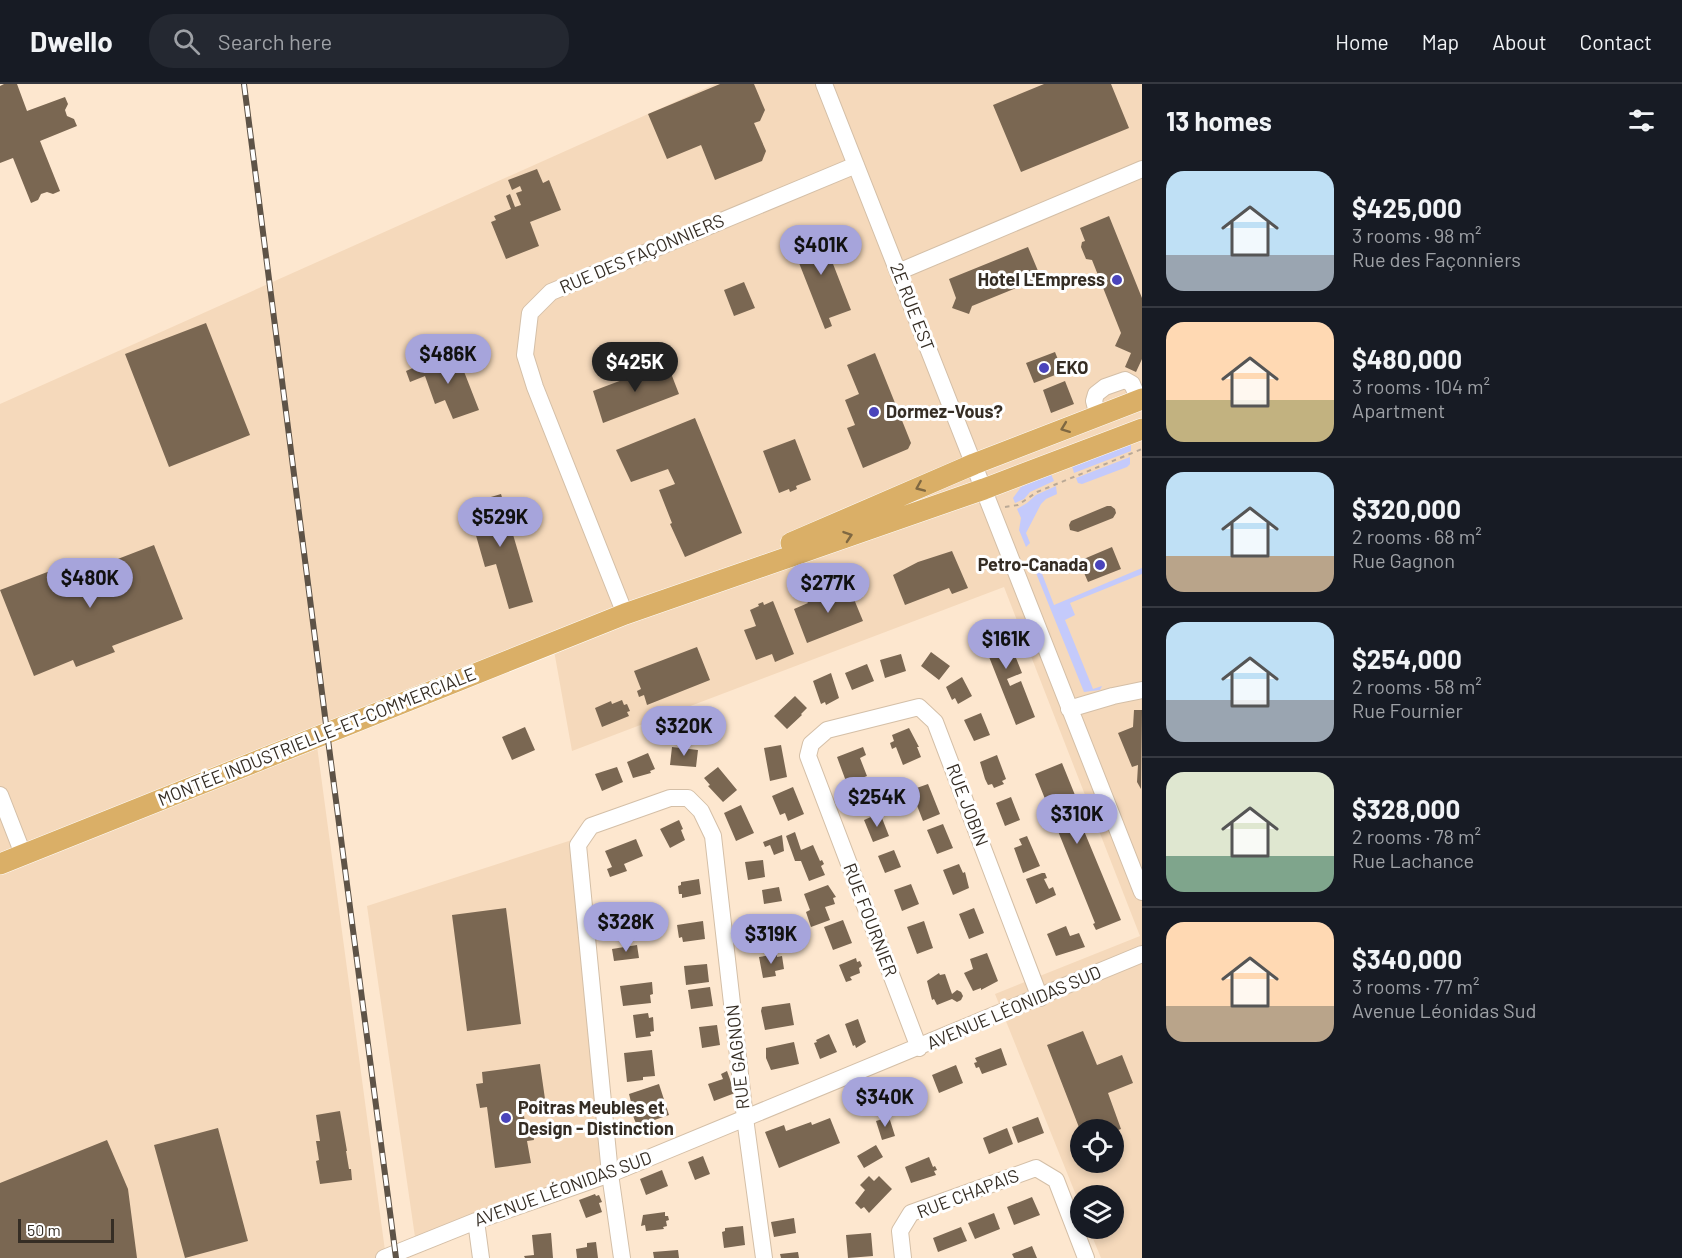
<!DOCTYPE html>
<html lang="en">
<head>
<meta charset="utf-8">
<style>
  :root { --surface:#171b24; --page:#242831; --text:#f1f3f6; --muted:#9ea1a6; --line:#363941; --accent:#a6a4db }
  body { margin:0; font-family:Barlow,sans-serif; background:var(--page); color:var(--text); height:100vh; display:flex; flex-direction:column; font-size:22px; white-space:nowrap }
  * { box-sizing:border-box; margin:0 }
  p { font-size:20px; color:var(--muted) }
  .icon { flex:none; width:33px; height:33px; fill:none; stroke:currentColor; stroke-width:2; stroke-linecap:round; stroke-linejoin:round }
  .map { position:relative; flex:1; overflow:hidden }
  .details { display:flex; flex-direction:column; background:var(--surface); width:540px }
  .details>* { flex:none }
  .buttons { position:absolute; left:1070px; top:1035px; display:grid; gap:12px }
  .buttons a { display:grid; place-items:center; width:54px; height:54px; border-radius:50%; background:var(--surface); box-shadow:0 3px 9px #0003; font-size:30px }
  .scale { position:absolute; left:18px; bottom:15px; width:96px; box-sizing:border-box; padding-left:6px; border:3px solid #352d24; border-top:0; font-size:16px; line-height:21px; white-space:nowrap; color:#352d24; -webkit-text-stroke:4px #fff; paint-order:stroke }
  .price { position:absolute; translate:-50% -51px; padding:0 14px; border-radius:21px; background:var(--accent); color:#111; font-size:20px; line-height:39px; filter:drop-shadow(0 2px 3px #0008) }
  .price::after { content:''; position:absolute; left:50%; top:36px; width:18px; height:14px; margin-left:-9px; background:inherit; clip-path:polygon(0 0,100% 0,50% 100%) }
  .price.current { background:#222; color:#fff }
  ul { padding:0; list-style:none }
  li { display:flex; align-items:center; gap:18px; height:150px; padding:0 24px }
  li+li { border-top:2px solid var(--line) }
  li span { display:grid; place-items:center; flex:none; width:168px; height:120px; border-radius:18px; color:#555 }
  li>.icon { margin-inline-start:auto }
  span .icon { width:72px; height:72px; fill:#fffc; stroke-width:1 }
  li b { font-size:26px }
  h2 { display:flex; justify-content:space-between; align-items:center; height:72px; padding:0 24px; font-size:26px }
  header { display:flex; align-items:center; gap:36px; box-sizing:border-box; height:84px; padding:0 30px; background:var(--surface); border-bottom:2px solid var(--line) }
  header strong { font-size:28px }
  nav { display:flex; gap:33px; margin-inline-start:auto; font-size:21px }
  .search { width:420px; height:54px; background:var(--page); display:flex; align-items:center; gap:15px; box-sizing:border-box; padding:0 21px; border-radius:24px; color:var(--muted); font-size:22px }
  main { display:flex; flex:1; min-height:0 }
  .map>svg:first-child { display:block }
  .built { fill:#f5d9bb; fill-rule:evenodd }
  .green { fill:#c4cafb }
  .building { fill:#7a6752 }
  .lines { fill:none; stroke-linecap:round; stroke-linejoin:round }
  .minor-casing { stroke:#d4bfa7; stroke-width:18 }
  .major-casing { stroke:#fff; stroke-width:22 }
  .path { stroke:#baa996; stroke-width:2; stroke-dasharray:4.5 4.5; stroke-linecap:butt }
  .minor { stroke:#fff; stroke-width:16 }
  .major { stroke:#daaf67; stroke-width:21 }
  .rail-casing { stroke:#5e5347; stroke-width:6 }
  .rail { stroke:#fff; stroke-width:4; stroke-dasharray:11; stroke-linecap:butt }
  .oneway { stroke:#7f6842 }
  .poi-dot { fill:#4a44bb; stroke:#fff; stroke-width:2 }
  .labels { text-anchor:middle; stroke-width:6; stroke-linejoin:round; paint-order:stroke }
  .street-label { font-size:18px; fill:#352d24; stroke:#fff }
  .poi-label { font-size:18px; font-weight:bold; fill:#352d24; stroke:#fff; text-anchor:start }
</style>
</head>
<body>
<header>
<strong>Dwello</strong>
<div class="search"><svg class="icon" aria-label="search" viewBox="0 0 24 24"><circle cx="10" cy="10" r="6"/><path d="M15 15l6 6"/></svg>Search here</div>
<nav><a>Home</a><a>Map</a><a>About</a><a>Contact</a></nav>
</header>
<main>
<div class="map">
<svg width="1142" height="1174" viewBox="0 0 1142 1174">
  <rect width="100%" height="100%" fill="#fde7cf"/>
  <path class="built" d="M715,0H1142V1174H1101L1089,1145L1113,1144V1112H1080V1121L995,910L1140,852L1004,503L572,667L553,561L317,662L386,1174H0V320ZM1080,1046H1113V1078H1080Z
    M572,756L603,1083L415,1153L367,822Z"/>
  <path class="green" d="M1131,358V367L1074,389L1072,382Z
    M1130,373V380L1127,383L1082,400L1078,399L1076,394Z
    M1051,390L1054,397L1030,408L1024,415L1015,419L1013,414L1021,403Z
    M1056,402L1057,410L1046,415L1041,420L1026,449L1030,459L1026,463L1019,446L1021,434L1017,425L1027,419L1036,411Z
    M1047,478L1050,482L1041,487L1054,521L1142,484V490L1070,519L1075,531L1065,536L1093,605L1102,602L1100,606L1084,608L1034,484Z"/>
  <path class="building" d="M4,0H17L27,27L65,13L68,20L65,26L67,32L74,35L77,42L40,57L60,107L53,110L47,108L41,110L38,116L31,119L13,74L0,79V2Z
    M720,0H754L765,26L760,37L754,39L766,67L762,77L715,96L701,61L667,75L648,30Z
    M1044,0H1111L1129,44L1021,88L993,21Z
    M537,85L543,99L549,96L561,126L530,138L539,162L506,175L491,138L496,136L494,132L511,125L506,112L510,110L515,123L521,121L516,109L522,107L520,102L512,106L508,96Z
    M1109,132L1142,214V275L1136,288L1125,283L1131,269L1115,262L1121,249L1092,176L1086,175L1081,163L1082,158L1085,157L1080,144Z
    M819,144L851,226L829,234L832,242L825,245L790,156Z
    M1028,163L1041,194L972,222L969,230L952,224L956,214L949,195Z
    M744,198L755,224L734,232L724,206Z
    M206,239L250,351L169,383L125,270Z
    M456,267L479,326L453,335L445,316L435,320L425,292L410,298L406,287L429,277L433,289L444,285L439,273Z
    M1055,268L1063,288L1034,299L1026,279Z
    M875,269L911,359L908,365L863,384L847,344L855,341L845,316L859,310L847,281Z
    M667,279L679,310L603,339L593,307Z
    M1065,297L1074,320L1051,329L1043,306Z
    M695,334L742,449L685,473L670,440L672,439L659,406L675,400L668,385L631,398L616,366Z
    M795,355L811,396L796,402L797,405L790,408L789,405L779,409L763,367Z
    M501,410L533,518L509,525L496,480L485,483L467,420Z
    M1107,422H1111L1115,425L1116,429L1113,434L1078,448L1070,446L1069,441L1071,437Z
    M154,461L183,535L112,562L115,568L76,583L73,576L34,592L0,506L79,476L84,488Z
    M1112,463L1121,485L1088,498L1079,477Z
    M952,467L968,504L952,510L949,504L905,521L893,491L918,478Z
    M849,503L863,537L807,559L794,525L808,519L806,516L823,509L824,513Z
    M773,517L794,570L775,578L772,570L756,576L744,546L756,542L750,526L759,522L758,520L763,518L764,521Z
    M1001,536L1008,554L1011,552L1013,558L1010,559L1022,589L1007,595L1010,602L1021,597L1035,633L1016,641L978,545L986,542L985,539L991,537L992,539Z
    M697,563L710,596L647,621L644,611L639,613L637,607L641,605L634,587Z
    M931,568L950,582L939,596L921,582Z
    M901,570L906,587L885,594L880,576Z
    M867,580L874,597L852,606L845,589Z
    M831,589L839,614L826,621L825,618L821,620L813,597Z
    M962,593L972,612L958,620L955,614L952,616L946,603Z
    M795,612L807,624L801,630L802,631L787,645L774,632Z
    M622,616L624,621L627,620L630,627L627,628L629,632L602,643L595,624L611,617L612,620Z
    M1134,626H1142L1141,705L1137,698L1138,681L1132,683L1118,649L1133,643Z
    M981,629L990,651L974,657L964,636Z
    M525,643L535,666L512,676L502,653Z
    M909,644L919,663H917L921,673L903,681L896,663L892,665L890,659L894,657L892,651Z
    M781,661L787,693L770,697L764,664Z
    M672,663L698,666L696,683L670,681Z
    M863,663L866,671L860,674L867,692L847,700L837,673Z
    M648,669L655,685L650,687L651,689L633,694L627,678Z
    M997,671L1006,695L1002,697L1004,700L994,704L992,700L988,701L985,695L980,678Z
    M1062,679L1077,716L1072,718L1121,836L1096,846L1093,840L1095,839L1035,690Z
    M617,683L623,698L602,707L595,690Z
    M718,683L737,706L723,718L708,702L710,701L704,694Z
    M928,700L940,730L923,737L911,706Z
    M793,703L804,730L788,737L785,729L780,731L772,712Z
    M1011,713L1020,736L1005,742L996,719Z
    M741,721L754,749L736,757L724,729Z
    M880,729L889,752L873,758L864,736Z
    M679,736L683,745L681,746L685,756L670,764L660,745Z
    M943,740L953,764L937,770L927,746Z
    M795,748L801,766L813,761L820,777L822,776L824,780L821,782L825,791L809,797L801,777H795L786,752Z
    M782,751L784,767L774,771L770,761L765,763L763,758Z
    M1027,752L1040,782L1023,789L1014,764L1022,761L1019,755Z
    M636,755L643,772L624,780L627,787L610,793L607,785L612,783L605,767Z
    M894,766L901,783L885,789L878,772Z
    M763,776L765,793L748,796L745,778Z
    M959,780L963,789L965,788L969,804L953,811L943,786Z
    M1042,789H1045L1047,794L1044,795L1049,805L1053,803L1056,811L1036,820L1026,795Z
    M699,795L701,810L682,814V810H679L678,802L681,801V798Z
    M911,800L919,820L902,827L894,806Z
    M828,801L836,813L833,814L835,820L825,823L830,836L811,843L806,828L810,826L804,810Z
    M779,803L782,817L764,820L762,806Z
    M617,821H621L622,827L625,826L628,847L608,850L605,829L618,827Z
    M506,824L521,940L467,947L452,831Z
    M974,824L984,849L969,855L959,830Z
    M772,836L773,840H776L778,849H775L776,852L760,855V852H757L755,844L758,843L757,839Z
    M843,836L852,859L833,866L824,843Z
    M703,837L705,855L683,858L682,853L679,854L677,841Z
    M924,837L933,864L917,870L907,843Z
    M1066,842L1070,852L1079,849L1085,863L1056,872L1047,850Z
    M637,861L639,874L614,877L612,865Z
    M987,869L998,897L981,906V904L973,907L964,889L973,885L970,875Z
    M777,870V873L782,872L784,885L775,887L776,892L763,894L759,873Z
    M856,874L857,878L860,877L862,882L859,884L860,889L850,893L852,896L846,898L839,881Z
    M707,880L709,898L686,901L684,882Z
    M939,889L940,891L945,890L952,910L957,906L961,908L963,912L961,916L957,918L952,915L937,921L934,915L932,916L927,897Z
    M652,898L653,910L650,911L651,919L623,922L620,902Z
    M710,903L713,922L691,925L688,906Z
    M790,919L794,941L765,946L761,927L762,923Z
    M648,929L649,934L653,933L654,947L650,948L651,952L636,954L633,931Z
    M858,935L866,958L856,964L855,961L853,962L845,940Z
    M717,941L720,961L702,964L699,943Z
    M1083,947L1097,981L1122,971L1133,999L1108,1009L1121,1045L1113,1048V1046H1080L1047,961Z
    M829,950L837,968L820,975L814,959L817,958L816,956Z
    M794,958L799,980L771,986L766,974V964Z
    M1001,964L1007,981L982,990L979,983L976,984L974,979L977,978L975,974Z
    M652,966L655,992L643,993V996L627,998L624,969Z
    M540,980L546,1022L523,1026L526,1044L532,1043L534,1056L527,1057L531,1079L495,1084L487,1023L480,1024L476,1000L483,999L482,988Z
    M956,981L963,999L939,1009L932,991Z
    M727,987L735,1009L714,1017L708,1000L723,995L721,990Z
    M917,997L924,1013L898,1024L891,1008Z
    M659,1000L669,1031L637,1042L628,1019L631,1018L629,1010Z
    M340,1027L347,1067H346L349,1085H351L352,1096L320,1100L316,1077L319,1076L316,1057H320L316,1031Z
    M889,1033L895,1052L882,1056L876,1037Z
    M1038,1033L1044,1049L1018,1059L1012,1043Z
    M830,1034L840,1059L779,1084L765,1048L784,1041L786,1047L811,1038L812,1041Z
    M218,1044L248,1157L185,1174L154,1061Z
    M1007,1044L1013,1060L989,1070L983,1054Z
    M107,1056L128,1105L137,1174H0V1099Z
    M876,1061L883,1073L864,1084L857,1072Z
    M703,1072L710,1090L695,1096L688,1078Z
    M929,1073L933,1083L935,1082L937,1086L934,1087L936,1091L911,1099L905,1083Z
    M662,1086L668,1102L646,1111L640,1095Z
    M869,1092L874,1097L879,1092L892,1105L869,1129L864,1123L861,1125L855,1119L865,1106L860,1101Z
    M595,1110L596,1112L599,1111L602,1118L599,1119L602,1128L586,1134L579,1116Z
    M1032,1113L1040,1131L1014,1141L1007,1123Z
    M665,1128V1132H668L669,1136L666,1137L667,1142L663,1143L664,1145L646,1147L645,1141L641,1142L643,1131Z
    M994,1129L1000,1145L975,1155L968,1139Z
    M794,1134L796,1149L774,1153L771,1138Z
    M743,1142L745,1161L724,1164L722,1148L725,1147V1144Z
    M961,1143L967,1157L938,1168L933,1154Z
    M551,1149L553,1174H525L524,1172L534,1171L532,1151Z
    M871,1149L873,1172L848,1174L846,1151Z
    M596,1158L598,1174H577L576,1165L587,1163V1159Z
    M1032,1162L1037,1174H1014L1012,1170Z
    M678,1166L679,1174H654L653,1168Z
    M798,1168L799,1174H781L780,1170Z"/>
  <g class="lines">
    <defs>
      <path id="minor" d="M824,0L1142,808
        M898,188L1142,85
        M1098,332L1094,317L1096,310L1105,303L1125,296L1132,300L1139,316
        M625,530L535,303L525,271L530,229L551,208L856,81
        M1069,625L1113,612L1142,606
        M0,711L23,770
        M919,964L808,672L811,660L827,646L919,623L935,638L1040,914
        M476,1137L481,1174
        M384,1174L476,1137L610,1090L1142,870
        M622,1174L610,1090L578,761L591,742L670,714H688L701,727L713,752L745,1034L764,1174
        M903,1174L900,1147L911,1129L1036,1084L1056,1096L1086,1174"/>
      <path id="major" d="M791,459L974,380L1142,315
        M0,780L625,530L984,405L1142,345"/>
    </defs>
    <use href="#minor" class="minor-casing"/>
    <use href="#major" class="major-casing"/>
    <path class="path" d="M1005,423L1018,421L1037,408L1142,365"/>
    <use href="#minor" class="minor"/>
    <use href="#major" class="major"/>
    <defs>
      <path id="rail" d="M244,0L327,648L396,1174"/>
    </defs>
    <use href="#rail" class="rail-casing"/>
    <use href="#rail" class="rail"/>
  </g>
  <defs><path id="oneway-chevron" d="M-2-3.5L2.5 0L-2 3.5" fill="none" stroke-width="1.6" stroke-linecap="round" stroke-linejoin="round" transform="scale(1.5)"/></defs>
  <g class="oneway">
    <use href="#oneway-chevron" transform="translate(1065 344) rotate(159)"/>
    <use href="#oneway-chevron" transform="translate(920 403) rotate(157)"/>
    <use href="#oneway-chevron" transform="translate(848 452) rotate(-19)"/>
  </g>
  <g class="poi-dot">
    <circle cx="1117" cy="196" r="6"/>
    <circle cx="1044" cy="284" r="6"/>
    <circle cx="874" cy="328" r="6"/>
    <circle cx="1100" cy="481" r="6"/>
    <circle cx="506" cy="1034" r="6"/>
  </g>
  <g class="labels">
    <g class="street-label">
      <text transform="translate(642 170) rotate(-23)" y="6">RUE DES FAÇONNIERS</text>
      <text transform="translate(912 223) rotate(69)" y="6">2E RUE EST</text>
      <text transform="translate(317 653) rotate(-22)" y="6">MONTÉE INDUSTRIELLE-ET-COMMERCIALE</text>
      <text transform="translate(967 721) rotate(69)" y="6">RUE JOBIN</text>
      <text transform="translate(870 836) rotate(69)" y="6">RUE FOURNIER</text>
      <text transform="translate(1014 924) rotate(-23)" y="6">AVENUE LÉONIDAS SUD</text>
      <text transform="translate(738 973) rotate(-96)" y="6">RUE GAGNON</text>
      <text transform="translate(563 1105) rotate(-20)" y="6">AVENUE LÉONIDAS SUD</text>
      <text transform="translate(968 1110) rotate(-21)" y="6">RUE CHAPAIS</text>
    </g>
    <g class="poi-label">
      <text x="1105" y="202" text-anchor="end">Hotel L'Empress</text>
      <text x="1056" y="290">EKO</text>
      <text x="886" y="334">Dormez-Vous?</text>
      <text x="1088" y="487" text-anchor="end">Petro-Canada</text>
      <text x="518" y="1030">Poitras Meubles et<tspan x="518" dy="21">Design - Distinction</tspan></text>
    </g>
  </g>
</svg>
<div class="buttons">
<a><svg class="icon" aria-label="locate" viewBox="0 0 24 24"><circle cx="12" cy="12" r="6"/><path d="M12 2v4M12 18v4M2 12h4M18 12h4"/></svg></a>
<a><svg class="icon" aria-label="layers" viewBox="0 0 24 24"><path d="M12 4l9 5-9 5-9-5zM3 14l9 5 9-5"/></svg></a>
</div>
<div class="scale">50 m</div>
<b class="price" style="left:821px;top:192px">$401K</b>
<b class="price" style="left:448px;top:301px">$486K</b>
<b class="price current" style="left:635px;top:309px">$425K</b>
<b class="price" style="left:500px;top:464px">$529K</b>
<b class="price" style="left:90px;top:525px">$480K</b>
<b class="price" style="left:828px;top:530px">$277K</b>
<b class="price" style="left:1006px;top:586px">$161K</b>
<b class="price" style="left:684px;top:673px">$320K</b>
<b class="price" style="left:877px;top:744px">$254K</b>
<b class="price" style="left:1077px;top:761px">$310K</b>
<b class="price" style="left:626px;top:869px">$328K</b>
<b class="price" style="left:771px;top:881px">$319K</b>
<b class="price" style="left:885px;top:1044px">$340K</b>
</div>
<section class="details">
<h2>13 homes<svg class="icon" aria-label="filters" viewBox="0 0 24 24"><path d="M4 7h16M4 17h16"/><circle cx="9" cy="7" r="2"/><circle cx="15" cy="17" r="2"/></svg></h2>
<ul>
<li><span style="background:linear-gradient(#bfe0f5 70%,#9aa5b1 0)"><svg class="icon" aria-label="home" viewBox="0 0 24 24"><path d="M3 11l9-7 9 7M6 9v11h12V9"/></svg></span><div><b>$425,000</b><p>3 rooms · 98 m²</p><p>Rue des Façonniers</p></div></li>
<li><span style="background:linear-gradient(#ffd9b3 65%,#c2b280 0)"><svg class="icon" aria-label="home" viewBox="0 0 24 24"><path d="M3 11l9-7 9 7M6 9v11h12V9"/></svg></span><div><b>$480,000</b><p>3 rooms · 104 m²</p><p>Apartment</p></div></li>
<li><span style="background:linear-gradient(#bfe0f5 70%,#b9a48a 0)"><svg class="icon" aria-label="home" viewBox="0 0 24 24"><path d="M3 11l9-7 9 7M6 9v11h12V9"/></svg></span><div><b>$320,000</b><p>2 rooms · 68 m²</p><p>Rue Gagnon</p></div></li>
<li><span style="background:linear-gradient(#bfe0f5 65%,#9aa5b1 0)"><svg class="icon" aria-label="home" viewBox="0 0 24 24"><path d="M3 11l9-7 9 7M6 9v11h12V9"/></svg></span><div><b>$254,000</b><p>2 rooms · 58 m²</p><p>Rue Fournier</p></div></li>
<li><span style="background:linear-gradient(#dfe7d0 70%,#7fa58c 0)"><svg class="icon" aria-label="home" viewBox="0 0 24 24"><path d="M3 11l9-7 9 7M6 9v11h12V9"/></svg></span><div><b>$328,000</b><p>2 rooms · 78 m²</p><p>Rue Lachance</p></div></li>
<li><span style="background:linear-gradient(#ffd9b3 70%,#b9a48a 0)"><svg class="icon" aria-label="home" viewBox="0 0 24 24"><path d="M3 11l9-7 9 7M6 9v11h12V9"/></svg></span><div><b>$340,000</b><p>3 rooms · 77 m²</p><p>Avenue Léonidas Sud</p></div></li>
</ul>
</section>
</main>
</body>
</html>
